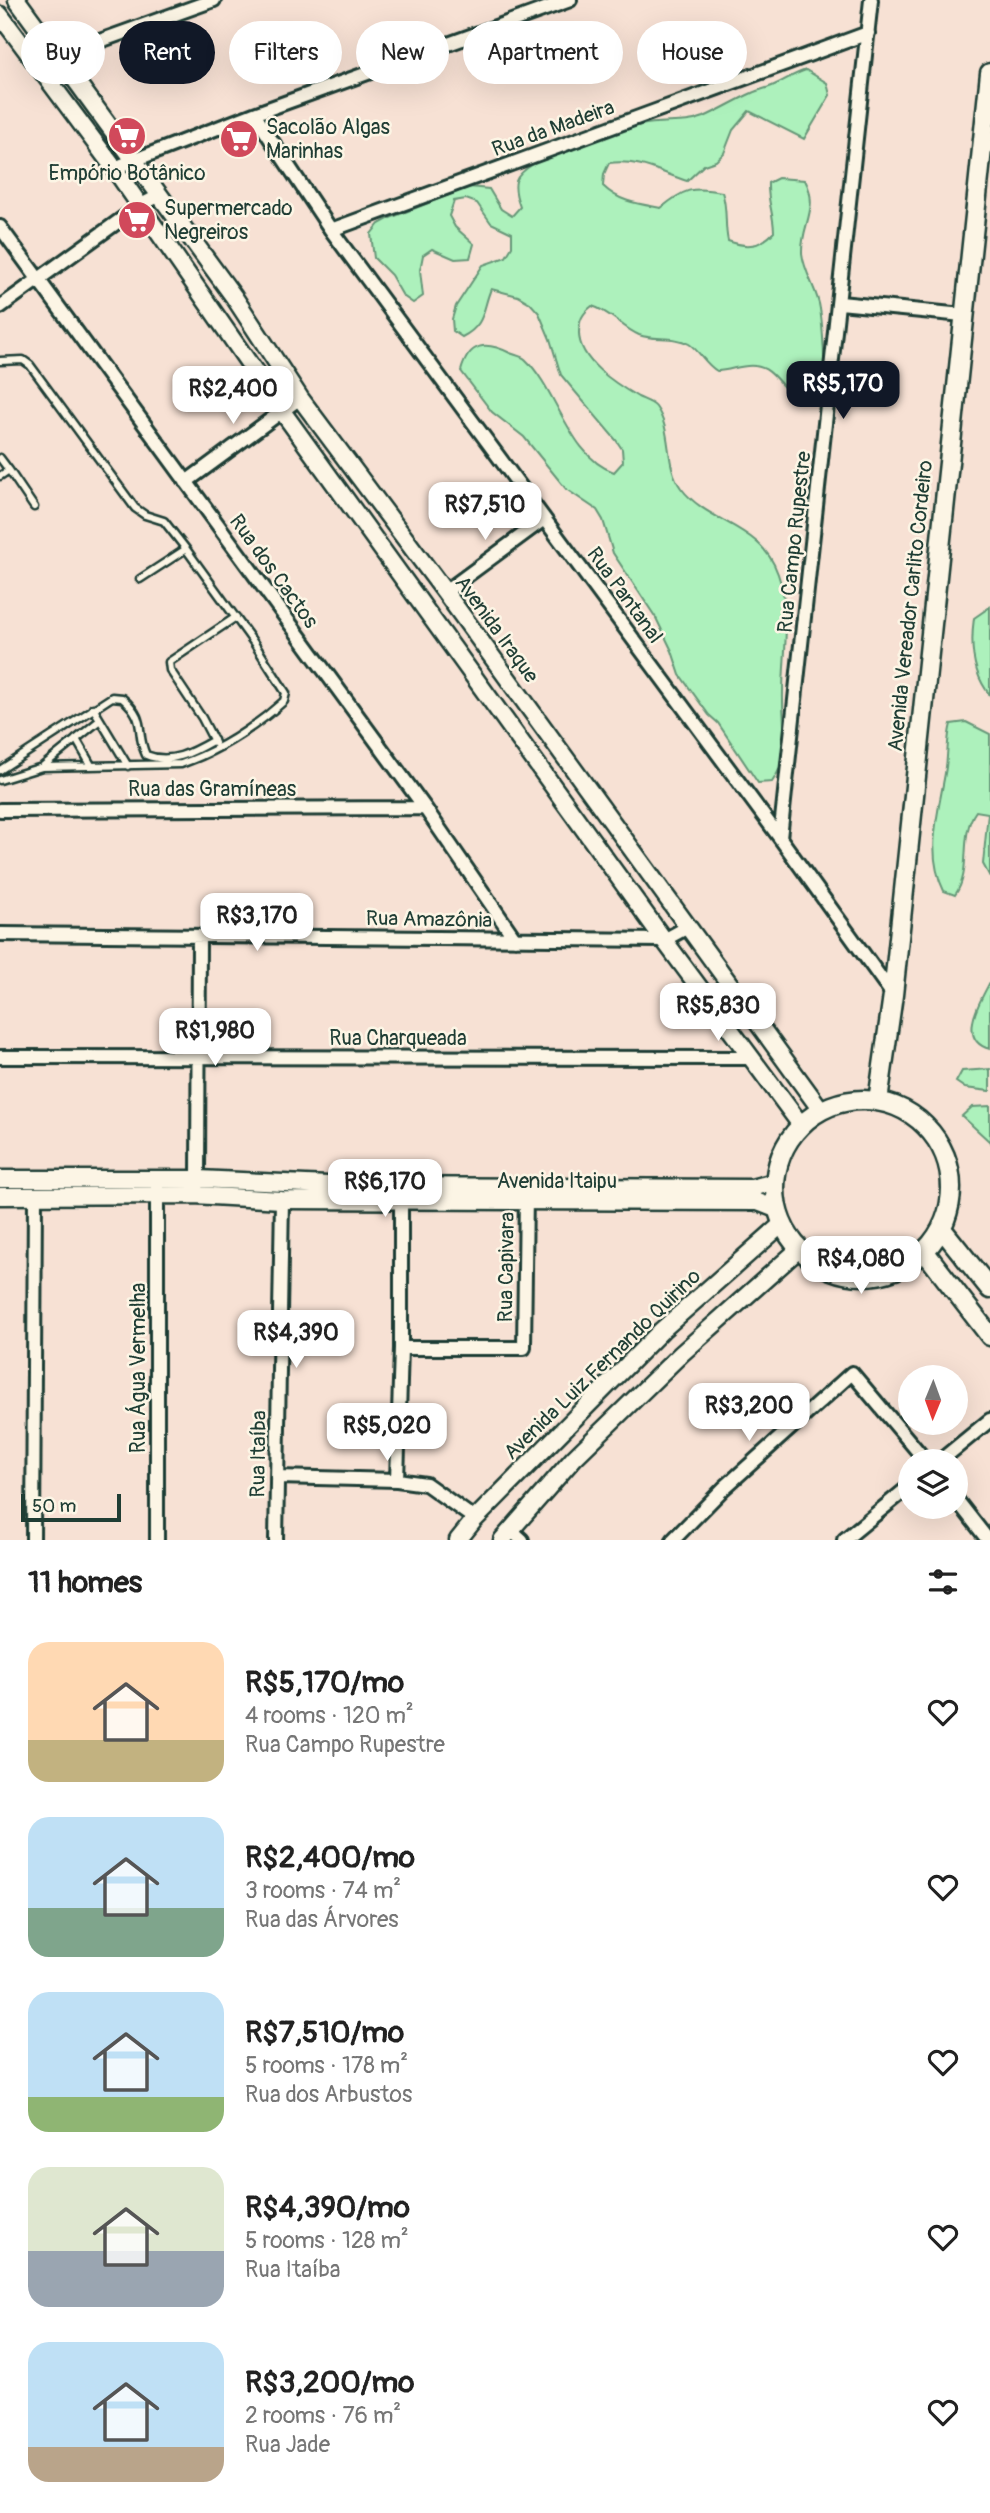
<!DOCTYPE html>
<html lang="en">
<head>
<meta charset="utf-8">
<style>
  :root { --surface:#fff; --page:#f2f2f2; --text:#222; --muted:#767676; --accent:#111827 }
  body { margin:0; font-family:Pangolin,sans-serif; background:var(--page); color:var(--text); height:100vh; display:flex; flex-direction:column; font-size:26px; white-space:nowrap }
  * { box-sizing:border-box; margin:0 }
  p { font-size:23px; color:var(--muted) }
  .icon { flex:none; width:38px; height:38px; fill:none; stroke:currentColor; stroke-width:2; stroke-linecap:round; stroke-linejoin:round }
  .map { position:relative; height:1540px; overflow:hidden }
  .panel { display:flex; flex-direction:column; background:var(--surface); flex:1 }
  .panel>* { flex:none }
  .banner { position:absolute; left:21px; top:21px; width:948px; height:63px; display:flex; gap:14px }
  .needle { width:46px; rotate:181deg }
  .buttons { position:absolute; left:898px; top:1365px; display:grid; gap:14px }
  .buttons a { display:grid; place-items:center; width:70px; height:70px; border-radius:50%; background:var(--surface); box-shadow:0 7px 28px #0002; font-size:35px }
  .scale { position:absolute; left:21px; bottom:18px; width:100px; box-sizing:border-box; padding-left:7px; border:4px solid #1f3d34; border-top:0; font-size:19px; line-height:24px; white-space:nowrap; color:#1f3d34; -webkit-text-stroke:5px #fcf5e5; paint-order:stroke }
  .price { position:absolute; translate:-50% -60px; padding:0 16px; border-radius:14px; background:#fff; color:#222; font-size:23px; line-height:46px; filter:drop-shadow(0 2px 4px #0008) }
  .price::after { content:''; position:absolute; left:50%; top:42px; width:21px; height:16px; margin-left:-10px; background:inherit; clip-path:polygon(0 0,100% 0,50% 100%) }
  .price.active { background:var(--accent); color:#fff }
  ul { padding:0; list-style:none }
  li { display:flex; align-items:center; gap:21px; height:175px; padding:0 28px }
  li span { display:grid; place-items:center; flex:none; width:196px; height:140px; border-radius:21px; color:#555 }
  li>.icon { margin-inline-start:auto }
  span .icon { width:84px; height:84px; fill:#fffc; stroke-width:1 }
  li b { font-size:30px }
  h2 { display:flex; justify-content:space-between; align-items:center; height:84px; padding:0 28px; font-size:30px }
  .tag { padding:0 24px; border-radius:32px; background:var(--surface); box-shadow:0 7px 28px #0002; font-size:24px; line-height:63px }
  .tag.active { background:var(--accent); color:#fff }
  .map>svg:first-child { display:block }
  .green { fill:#adf1bc; stroke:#669778; stroke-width:2 }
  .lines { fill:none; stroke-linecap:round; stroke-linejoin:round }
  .service-casing { stroke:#1f3d34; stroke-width:11 }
  .minor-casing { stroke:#1f3d34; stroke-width:18 }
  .tertiary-casing { stroke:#1f3d34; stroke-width:21 }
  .secondary-casing { stroke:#1f3d34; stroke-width:23 }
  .service { stroke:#fcf5e5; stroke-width:6 }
  .minor { stroke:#fcf5e5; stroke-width:12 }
  .tertiary { stroke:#fcf5e5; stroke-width:16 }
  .secondary { stroke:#fcf5e5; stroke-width:18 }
  .labels { text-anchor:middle; stroke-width:5; stroke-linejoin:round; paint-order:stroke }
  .poi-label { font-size:21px; fill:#1f3d34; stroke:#fcf5e5; text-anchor:start }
  .street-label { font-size:21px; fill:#1f3d34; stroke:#fcf5e5 }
</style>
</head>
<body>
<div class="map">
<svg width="990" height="1540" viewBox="0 0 990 1540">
  <rect width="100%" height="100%" fill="#f7e1d4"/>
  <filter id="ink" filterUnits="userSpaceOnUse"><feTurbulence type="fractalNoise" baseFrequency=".0143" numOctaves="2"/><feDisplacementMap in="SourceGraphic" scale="14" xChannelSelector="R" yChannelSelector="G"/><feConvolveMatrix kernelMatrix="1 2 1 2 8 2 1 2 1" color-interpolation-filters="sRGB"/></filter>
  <g filter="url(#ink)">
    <path class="green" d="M806,70L827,83L830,95L804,139L749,111L733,130L724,153L716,161L704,165L687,181C659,172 639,159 609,163L604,174L603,186C619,202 639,204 661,208C684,189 692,186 722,192C728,209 724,224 728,241C747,248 760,247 774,232C774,215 767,200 768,183L778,178L805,180C820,208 801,225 802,253C804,273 818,291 820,309C824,333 824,359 825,384L822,395L814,404C806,401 797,398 789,392C777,382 772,368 755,366C742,364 730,371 717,371C705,364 700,351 689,344C673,335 655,341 639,335C622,328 610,311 592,306C582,314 579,320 579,333C579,361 616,384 638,397C644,400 652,402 656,407C673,431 664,465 681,488C709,525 761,524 778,574C793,616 782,657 783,700C783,728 790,758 772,782L758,783L718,723L709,715L680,675L672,651L656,618L613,553L603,520L597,510L566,489L524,437L492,412L461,371C469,342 486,341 510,353C515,355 521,356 525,359C557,389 570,458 614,472L623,462L622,449L616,440L561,375L550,339L539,313L530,303L518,296L491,289C482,310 486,325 462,337L453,331L452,319L456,306L483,265L506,257L512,247V233L491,223L477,203L466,199L454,201L449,216L455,227L474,244L470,258L455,259L432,249L423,255L420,270L423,296L413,303L403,296L391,275L374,258L371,234L379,224L390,218L469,187L489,189L501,209L512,216L520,207C517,199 514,189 516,181C525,156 616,131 641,125C662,120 684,125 704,117C720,110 736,100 752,93C758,90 765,89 772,86C784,81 793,74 806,70Z
      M990,607V695C972,673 970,646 974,618Z
      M966,722L990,734V877L983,864L988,813L976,811C958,836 973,870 955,895L944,891C924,851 940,808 946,767C948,752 947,738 951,724Z
      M990,982V1049C956,1040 980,1001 990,982Z
      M990,1069V1091L965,1088L956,1082L962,1071Z
      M990,1106V1142L962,1116L972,1107Z"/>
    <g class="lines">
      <defs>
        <path id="service" d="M0,361L23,360L30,365L135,508L145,515L164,521L186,549
          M0,458L9,470
          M0,476L9,470L34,507
          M93,708L128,766
          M76,739L91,765
          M215,743L202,718L170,670L169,662L236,617
          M43,766L100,720
          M0,770L112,697L122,698C148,720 135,732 146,755C171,765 193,752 214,740
          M0,780L42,767L181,764C219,751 255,727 284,701L286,693L254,643L186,549L140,579"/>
        <path id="minor" d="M58,56L214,0
          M254,114L331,230L780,838L893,995
          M114,168L254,114L570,0
          M0,227L425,808L515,939
          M331,230L868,33
          M840,303L963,315
          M0,307L141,205L160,195
          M186,482L300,398
          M445,592L544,519
          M0,810L425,808
          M780,838L871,0
          M0,934L664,940L686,928
          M0,1057L753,1058
          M196,1188L198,1179L199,936
          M401,1348H524L526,1193
          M940,1461L990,1420
          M277,1477L397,1480L426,1484L475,1519
          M397,1480L401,1348V1194
          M956,1499L988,1540
          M511,1530L522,1540
          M33,1540L35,1196
          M157,1540V1187
          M276,1540L282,1200
          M673,1540L724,1488L852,1373L926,1461
          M844,1540L910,1486"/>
        <path id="tertiary" d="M17,0L234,297L300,398L445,592L821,1110
          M0,15L114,168L282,411L664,940L801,1125
          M0,1179H198L350,1186L752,1188L774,1182
          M0,1196L194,1195L282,1200L758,1202L776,1209
          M458,1540L475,1519L662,1330L782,1224
          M502,1540L574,1458L681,1354L798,1250"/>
        <path id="secondary" d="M775 1188a88 88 0 1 1 176 0a88 88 0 1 1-176 0Z
          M878,1101L893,995L990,73
          M942,1229L990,1289
          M925,1252L990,1336"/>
      </defs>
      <use href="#service" class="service-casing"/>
      <use href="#minor" class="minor-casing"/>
      <use href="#tertiary" class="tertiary-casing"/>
      <use href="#secondary" class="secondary-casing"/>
      <use href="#service" class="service"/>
      <use href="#minor" class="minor"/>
      <use href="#tertiary" class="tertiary"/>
      <use href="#secondary" class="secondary"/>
    </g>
  </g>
  <defs>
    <symbol id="supermarket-disc" viewBox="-11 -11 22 22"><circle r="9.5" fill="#d1495b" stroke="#fcf5e5"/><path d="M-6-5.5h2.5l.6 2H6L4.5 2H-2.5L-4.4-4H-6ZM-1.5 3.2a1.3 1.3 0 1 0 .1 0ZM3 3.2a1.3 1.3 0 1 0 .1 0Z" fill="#fff"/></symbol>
  </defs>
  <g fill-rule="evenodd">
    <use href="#supermarket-disc" x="105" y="114" width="44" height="44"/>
    <use href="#supermarket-disc" x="217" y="117" width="44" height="44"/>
    <use href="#supermarket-disc" x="115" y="198" width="44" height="44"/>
  </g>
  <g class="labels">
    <g class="poi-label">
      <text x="266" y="134">Sacolão Algas<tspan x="266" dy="24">Marinhas</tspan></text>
      <text x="127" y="180" text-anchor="middle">Empório Botânico</text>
      <text x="164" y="215">Supermercado<tspan x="164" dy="24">Negreiros</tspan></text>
    </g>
    <g class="street-label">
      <text transform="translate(553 128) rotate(-20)" y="7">Rua da Madeira</text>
      <text transform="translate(794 542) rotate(-84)" y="7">Rua Campo Rupestre</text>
      <text transform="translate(274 571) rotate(54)" y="7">Rua dos Cactos</text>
      <text transform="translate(625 595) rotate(54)" y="7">Rua Pantanal</text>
      <text transform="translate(910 606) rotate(-84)" y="7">Avenida Vereador Carlito Cordeiro</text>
      <text transform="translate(497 629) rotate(54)" y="7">Avenida Iraque</text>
      <text x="212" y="796">Rua das Gramíneas</text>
      <text transform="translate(429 919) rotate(1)" y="7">Rua Amazônia</text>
      <text x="398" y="1045">Rua Charqueada</text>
      <text x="557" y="1188">Avenida Itaipu</text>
      <text transform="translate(506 1267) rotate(-89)" y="7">Rua Capivara</text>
      <text transform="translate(602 1364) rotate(-44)" y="7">Avenida Luiz Fernando Quirino</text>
      <text transform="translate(138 1368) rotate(-90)" y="7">Rua Água Vermelha</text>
      <text transform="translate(258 1454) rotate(-89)" y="7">Rua Itaíba</text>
    </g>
  </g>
</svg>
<div class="buttons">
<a><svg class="needle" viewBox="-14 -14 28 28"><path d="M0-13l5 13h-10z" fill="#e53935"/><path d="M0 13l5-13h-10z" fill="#767676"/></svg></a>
<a><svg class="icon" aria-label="layers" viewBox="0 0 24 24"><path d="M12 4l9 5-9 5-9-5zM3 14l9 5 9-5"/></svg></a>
</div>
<div class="scale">50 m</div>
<b class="price active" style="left:843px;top:421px">R$5,170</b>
<b class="price" style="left:233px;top:426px">R$2,400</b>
<b class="price" style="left:485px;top:542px">R$7,510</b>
<b class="price" style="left:257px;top:953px">R$3,170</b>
<b class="price" style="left:718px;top:1043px">R$5,830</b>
<b class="price" style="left:215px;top:1068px">R$1,980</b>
<b class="price" style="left:385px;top:1219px">R$6,170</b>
<b class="price" style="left:861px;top:1296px">R$4,080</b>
<b class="price" style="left:296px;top:1370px">R$4,390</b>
<b class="price" style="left:749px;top:1443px">R$3,200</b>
<b class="price" style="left:387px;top:1463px">R$5,020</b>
<div class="banner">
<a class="tag">Buy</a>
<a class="tag active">Rent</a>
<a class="tag">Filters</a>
<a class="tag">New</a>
<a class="tag">Apartment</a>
<a class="tag">House</a>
</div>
</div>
<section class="panel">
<h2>11 homes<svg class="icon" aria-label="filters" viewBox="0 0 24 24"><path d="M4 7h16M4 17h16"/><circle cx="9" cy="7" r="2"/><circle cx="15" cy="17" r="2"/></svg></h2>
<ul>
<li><span style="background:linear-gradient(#ffd9b3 70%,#c2b280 0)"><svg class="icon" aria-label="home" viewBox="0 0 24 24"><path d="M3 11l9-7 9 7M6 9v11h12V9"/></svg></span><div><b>R$5,170/mo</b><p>4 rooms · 120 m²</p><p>Rua Campo Rupestre</p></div><svg class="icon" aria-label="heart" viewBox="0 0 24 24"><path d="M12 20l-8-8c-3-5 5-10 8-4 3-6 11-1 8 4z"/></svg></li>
<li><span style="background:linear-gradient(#bfe0f5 65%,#7fa58c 0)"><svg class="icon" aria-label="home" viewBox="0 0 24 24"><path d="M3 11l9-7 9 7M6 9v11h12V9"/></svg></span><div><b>R$2,400/mo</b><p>3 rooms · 74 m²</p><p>Rua das Árvores</p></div><svg class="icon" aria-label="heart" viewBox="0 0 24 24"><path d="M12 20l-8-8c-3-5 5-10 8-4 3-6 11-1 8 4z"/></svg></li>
<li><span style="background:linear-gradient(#bfe0f5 75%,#8fb573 0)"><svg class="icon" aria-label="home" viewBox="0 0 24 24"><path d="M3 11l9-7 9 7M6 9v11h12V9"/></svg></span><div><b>R$7,510/mo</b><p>5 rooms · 178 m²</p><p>Rua dos Arbustos</p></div><svg class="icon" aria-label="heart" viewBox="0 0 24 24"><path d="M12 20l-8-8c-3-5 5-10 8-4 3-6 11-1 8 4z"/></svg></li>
<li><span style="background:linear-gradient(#dfe7d0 60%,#9aa5b1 0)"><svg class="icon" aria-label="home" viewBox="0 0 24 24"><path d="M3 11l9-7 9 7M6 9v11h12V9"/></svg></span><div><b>R$4,390/mo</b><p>5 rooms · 128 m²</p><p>Rua Itaíba</p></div><svg class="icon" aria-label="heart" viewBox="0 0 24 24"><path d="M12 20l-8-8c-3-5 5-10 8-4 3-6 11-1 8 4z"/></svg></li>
<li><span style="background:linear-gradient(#bfe0f5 75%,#b9a48a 0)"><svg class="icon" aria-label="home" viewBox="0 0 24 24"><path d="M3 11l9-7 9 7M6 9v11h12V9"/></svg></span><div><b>R$3,200/mo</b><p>2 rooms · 76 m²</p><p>Rua Jade</p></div><svg class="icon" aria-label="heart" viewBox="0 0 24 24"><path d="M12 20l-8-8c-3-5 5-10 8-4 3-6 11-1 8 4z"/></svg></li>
</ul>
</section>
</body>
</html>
